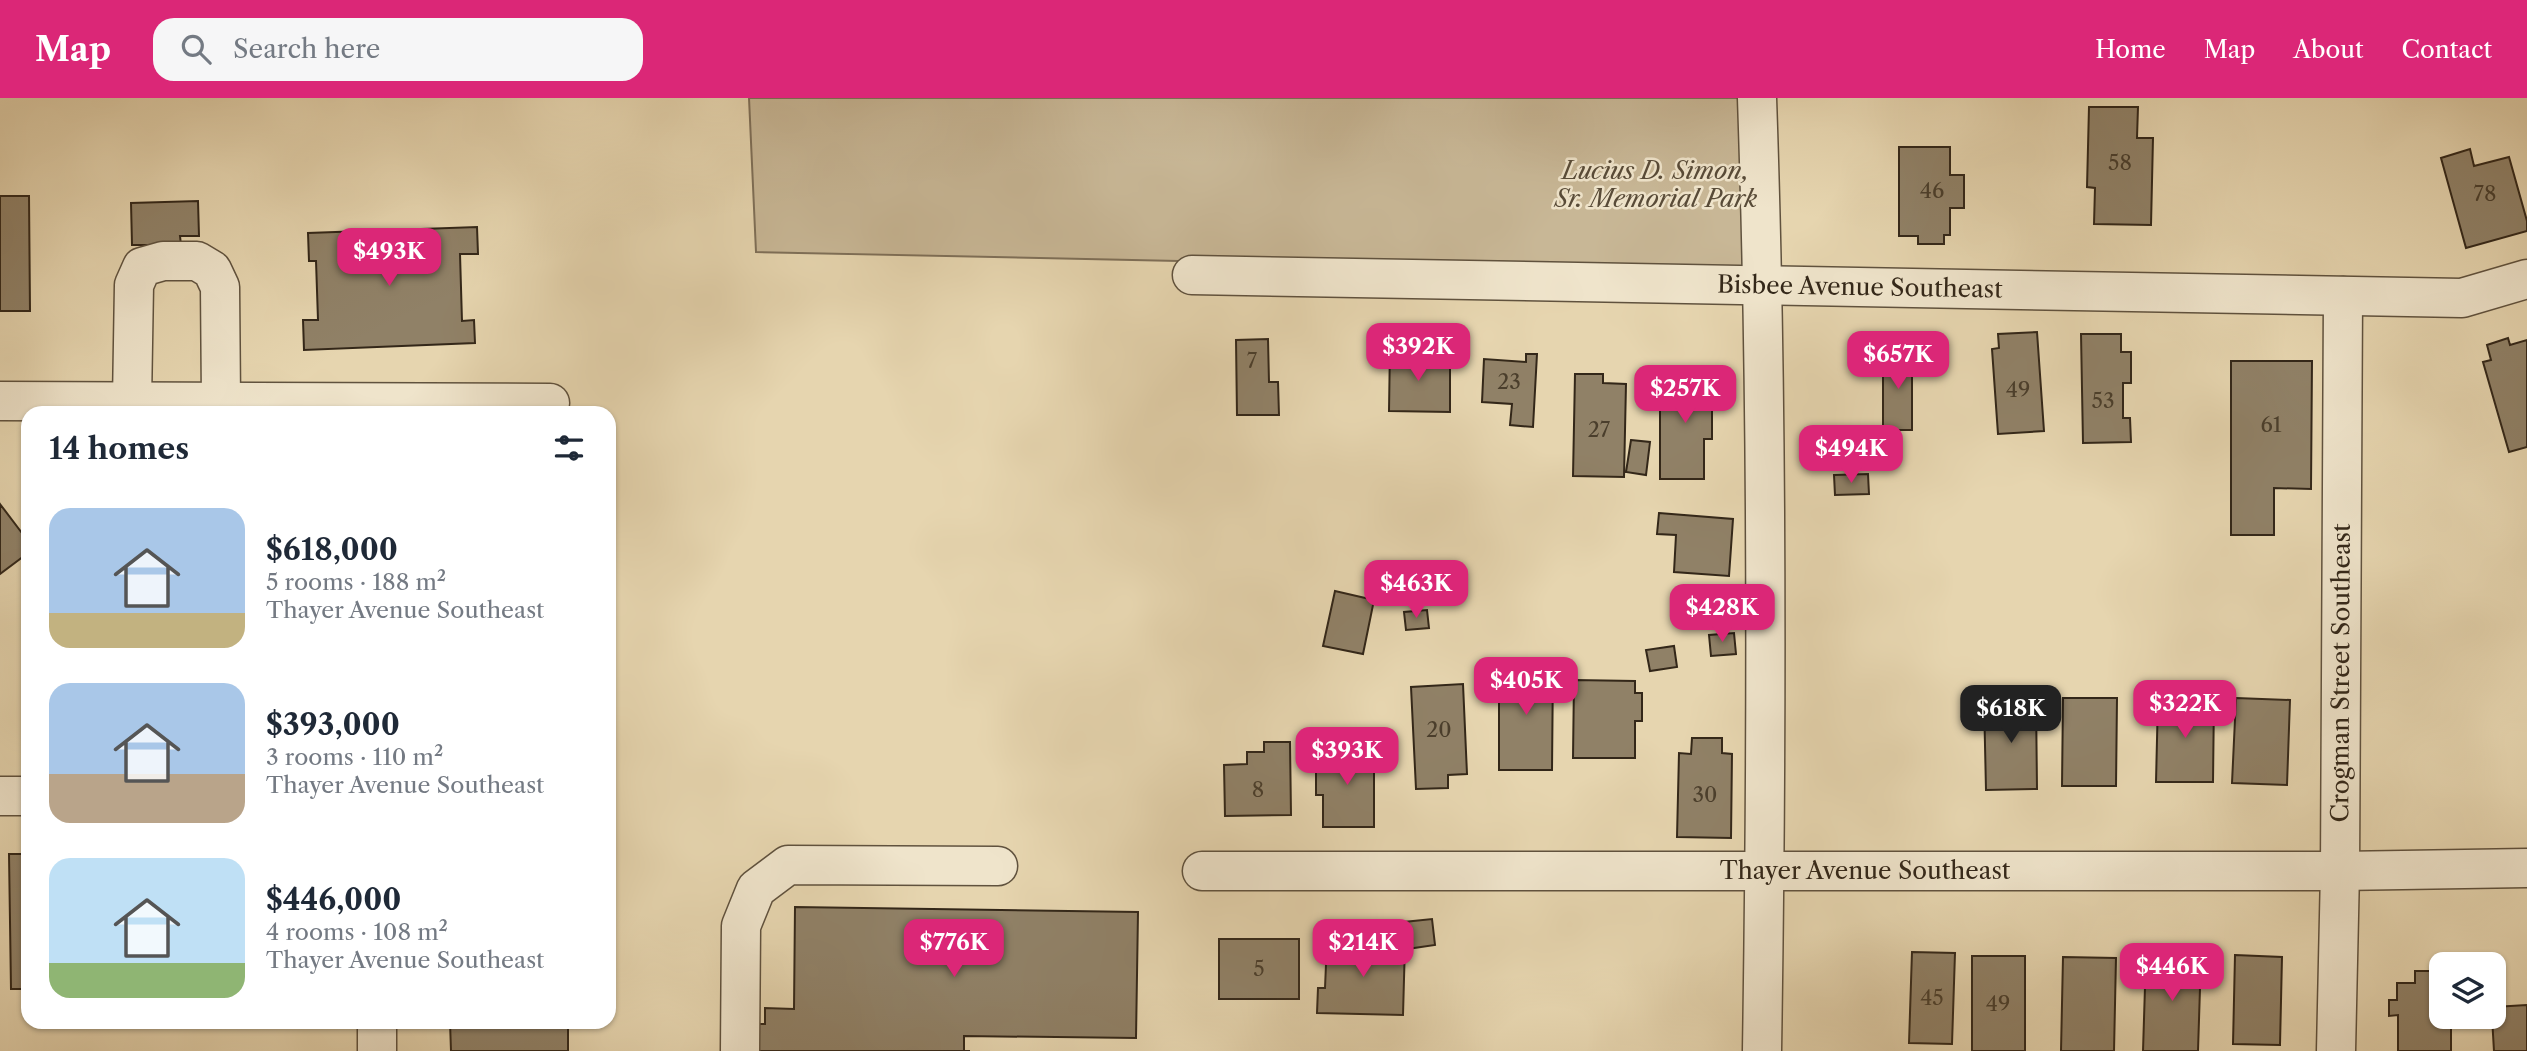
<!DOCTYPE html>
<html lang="en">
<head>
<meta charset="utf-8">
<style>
  :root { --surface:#fff; --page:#f6f6f7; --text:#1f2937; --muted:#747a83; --accent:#db2777 }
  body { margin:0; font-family:"Libre Caslon Text",serif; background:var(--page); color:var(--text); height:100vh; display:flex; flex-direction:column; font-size:26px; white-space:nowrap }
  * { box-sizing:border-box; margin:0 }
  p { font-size:23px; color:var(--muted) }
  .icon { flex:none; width:38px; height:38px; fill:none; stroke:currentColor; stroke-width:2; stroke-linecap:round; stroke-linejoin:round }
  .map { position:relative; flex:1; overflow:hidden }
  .panel { position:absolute; left:21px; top:308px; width:595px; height:623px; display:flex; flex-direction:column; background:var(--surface); border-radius:21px; box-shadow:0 2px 5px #0004 }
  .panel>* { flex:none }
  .controls { position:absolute; left:2429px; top:854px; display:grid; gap:14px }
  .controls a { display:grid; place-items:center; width:77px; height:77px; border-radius:14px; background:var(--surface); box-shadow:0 2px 5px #0004; font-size:35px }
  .price { position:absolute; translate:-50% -60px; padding:0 16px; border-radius:14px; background:var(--accent); color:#fff; font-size:23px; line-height:46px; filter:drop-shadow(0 2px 4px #0008) }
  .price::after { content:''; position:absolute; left:50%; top:42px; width:21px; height:16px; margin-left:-10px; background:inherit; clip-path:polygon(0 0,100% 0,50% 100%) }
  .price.current { background:#222; color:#fff }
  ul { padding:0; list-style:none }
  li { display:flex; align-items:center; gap:21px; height:175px; padding:0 28px }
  li span { display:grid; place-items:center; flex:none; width:196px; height:140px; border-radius:21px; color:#555 }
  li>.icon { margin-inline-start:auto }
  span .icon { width:84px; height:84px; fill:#fffc; stroke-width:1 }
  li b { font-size:30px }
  h2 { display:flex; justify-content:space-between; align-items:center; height:84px; padding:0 28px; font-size:30px }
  header { display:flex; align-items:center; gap:42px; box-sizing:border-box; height:98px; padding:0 35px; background:var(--accent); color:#fff }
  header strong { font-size:33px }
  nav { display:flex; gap:38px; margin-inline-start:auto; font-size:24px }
  .search { width:490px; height:63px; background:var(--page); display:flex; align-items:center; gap:18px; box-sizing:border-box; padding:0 24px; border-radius:21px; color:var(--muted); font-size:26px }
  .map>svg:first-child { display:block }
  .green { fill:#c8b796; stroke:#7e6f58; stroke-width:2 }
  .building { fill:#908167; stroke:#332719; stroke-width:2 }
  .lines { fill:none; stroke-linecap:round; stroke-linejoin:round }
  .minor-casing { stroke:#60523e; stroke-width:41 }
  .minor { stroke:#efe4cb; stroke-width:38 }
  .labels { text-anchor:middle; stroke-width:5; stroke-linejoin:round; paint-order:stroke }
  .number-label { font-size:21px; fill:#4a3e2c }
  .park-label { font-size:24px; font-style:italic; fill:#584b38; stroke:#efe4cb }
  .street-label { font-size:24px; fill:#332719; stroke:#efe4cb }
</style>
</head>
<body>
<header>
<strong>Map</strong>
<div class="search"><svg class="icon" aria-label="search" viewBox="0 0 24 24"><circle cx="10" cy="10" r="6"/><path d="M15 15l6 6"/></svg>Search here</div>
<nav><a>Home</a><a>Map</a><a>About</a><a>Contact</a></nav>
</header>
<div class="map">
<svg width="2527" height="953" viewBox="0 0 2527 953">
  <rect width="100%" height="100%" fill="#e6d5af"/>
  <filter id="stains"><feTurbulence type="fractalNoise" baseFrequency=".00286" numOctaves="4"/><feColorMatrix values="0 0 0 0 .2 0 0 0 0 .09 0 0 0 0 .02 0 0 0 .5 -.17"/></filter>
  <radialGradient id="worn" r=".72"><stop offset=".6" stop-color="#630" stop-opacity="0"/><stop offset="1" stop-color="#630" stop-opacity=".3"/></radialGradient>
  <path class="green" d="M749,0H1738L1749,175L756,154Z"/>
  <path class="building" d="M2089,9H2138L2137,40H2153L2151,127L2094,126L2095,90L2087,89Z
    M1899,49H1950V77H1964V110H1950V137H1944V146H1918V138H1899Z
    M2470,51L2474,68L2509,59L2527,123V133L2466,150L2441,60Z
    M0,98H29L30,213H0Z
    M198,103L199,138H180L181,147H132L131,105Z
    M477,129L478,156H460L462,223L474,222L475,245L304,252L303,222H318L316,163H309L308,135Z
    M2037,234L2044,333L1998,336L1992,251L1999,250L1998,236Z
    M2081,236H2121V254H2131V285H2123V320H2130L2131,344L2083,345Z
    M2508,240L2510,247L2527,242V349L2509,354L2483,264L2491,262L2487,247Z
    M1268,241L1269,284H1278L1279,317H1237L1236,242Z
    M1390,248L1413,249V261L1450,262V314L1389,313Z
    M1883,254H1912V332H1883Z
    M1526,256H1537L1533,329L1510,327L1512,306L1482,304L1484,261L1526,264Z
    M2231,263H2312L2311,391L2274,390V437H2231Z
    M1575,276H1603V285L1626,286L1624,379L1573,378Z
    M1660,278H1712V341H1704V381H1660Z
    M1631,342L1650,344L1646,377L1626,374Z
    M1868,376L1869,396L1835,397L1834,377Z
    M0,406L28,443V455L0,476Z
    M1659,415L1733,421L1729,478L1674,474L1676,437L1657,436Z
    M1335,493L1374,502L1363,556L1323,548Z
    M1427,512L1429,530L1406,532L1404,514Z
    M1734,535L1736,556L1711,558L1709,537Z
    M1674,548L1677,569L1650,573L1646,552Z
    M1499,565L1553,566L1552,672H1499Z
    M1574,582L1635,583V595H1642V623H1635V660H1573Z
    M1463,586L1467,676L1448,677V690L1416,691L1411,589Z
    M2063,600H2117L2116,688H2062Z
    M2158,600H2214L2213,684H2156Z
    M2236,600L2290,602L2287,687L2232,685Z
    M1984,602H2036L2037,691L1986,692Z
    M1692,640H1722V655L1732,656L1731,740L1677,739L1679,655L1691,656Z
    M1264,644H1290L1291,717L1225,718L1224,667L1247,666V654H1264Z
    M1339,649H1374V729H1323V697H1316V656H1339Z
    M9,756H28V891H11Z
    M795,809L1138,814L1136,940L964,938V953H970H752L753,926H765V910L794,911Z
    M1432,821L1435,847L1407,851L1404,824Z
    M1219,841H1299V901H1219Z
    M1327,843L1405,845L1403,917L1317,915L1318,890H1325Z
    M1912,854L1955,855L1952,946L1909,945Z
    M2146,857L2201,859L2198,953H2143Z
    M2235,857L2282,859L2280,947L2233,946Z
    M1972,858H2025V953H1972Z
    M2063,859L2116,860L2114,953H2061Z
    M2415,873H2441V919H2451V953H2398V917L2389,918V902H2397V885H2415Z
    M2527,907V953H2494L2492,919H2494V909Z
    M450,924H568V953H451Z"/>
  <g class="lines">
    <defs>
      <g id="minor">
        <path d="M1757,0C1768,317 1767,635 1762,953"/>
        <path id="s1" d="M1192,177L2462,200L2527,181"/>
        <path d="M0,303L550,305"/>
        <path d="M132,303L134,187L142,169L163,163H197L212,172L220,189L221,302"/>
        <path d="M0,698H28"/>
        <path id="s2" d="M1202,773H2340L2527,770"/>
        <path d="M377,924V953"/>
        <path d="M740,953L741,828L756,791L788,767L998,768"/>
        <path id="s3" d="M2336,953L2340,773L2343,198"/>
      </g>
    </defs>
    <use href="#minor" class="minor-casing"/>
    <use href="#minor" class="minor"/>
  </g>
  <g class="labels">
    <g class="number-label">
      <text x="2120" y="72">58</text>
      <text x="1932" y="100">46</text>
      <text x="2485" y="103">78</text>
      <text x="1252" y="270">7</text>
      <text x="1509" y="291">23</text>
      <text x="2018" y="299">49</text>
      <text x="2103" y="310">53</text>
      <text x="2271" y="334">61</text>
      <text x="1599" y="339">27</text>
      <text x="1439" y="639">20</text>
      <text x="1258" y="699">8</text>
      <text x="1705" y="704">30</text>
      <text x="1259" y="878">5</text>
      <text x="1932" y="907">45</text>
      <text x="1998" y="913">49</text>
    </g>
    <g class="park-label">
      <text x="1656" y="81">Lucius D. Simon,<tspan x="1656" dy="28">Sr. Memorial Park</tspan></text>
    </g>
    <g class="street-label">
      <text dy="8" stroke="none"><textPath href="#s1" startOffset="668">Bisbee Avenue Southeast</textPath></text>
      <text dy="8" stroke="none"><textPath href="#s3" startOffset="378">Crogman Street Southeast</textPath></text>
      <text dy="8" stroke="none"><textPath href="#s2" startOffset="663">Thayer Avenue Southeast</textPath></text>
    </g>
  </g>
  <rect width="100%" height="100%" filter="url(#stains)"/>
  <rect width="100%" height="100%" fill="url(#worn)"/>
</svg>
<div class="controls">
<a><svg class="icon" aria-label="layers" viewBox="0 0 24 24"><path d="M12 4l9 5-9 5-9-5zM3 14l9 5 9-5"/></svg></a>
</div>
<b class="price" style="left:389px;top:190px">$493K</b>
<b class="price" style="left:1418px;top:285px">$392K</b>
<b class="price" style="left:1898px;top:293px">$657K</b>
<b class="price" style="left:1685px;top:327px">$257K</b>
<b class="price" style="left:1851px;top:387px">$494K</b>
<b class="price" style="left:1416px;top:522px">$463K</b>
<b class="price" style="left:1722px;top:546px">$428K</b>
<b class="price" style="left:1526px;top:619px">$405K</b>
<b class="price" style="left:2185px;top:642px">$322K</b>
<b class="price current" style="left:2011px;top:647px">$618K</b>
<b class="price" style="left:1347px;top:689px">$393K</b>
<b class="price" style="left:954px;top:881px">$776K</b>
<b class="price" style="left:1363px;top:881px">$214K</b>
<b class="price" style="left:2172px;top:905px">$446K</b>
<section class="panel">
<h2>14 homes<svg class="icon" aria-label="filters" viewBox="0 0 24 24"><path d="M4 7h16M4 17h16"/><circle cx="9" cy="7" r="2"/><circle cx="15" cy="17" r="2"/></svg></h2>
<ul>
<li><span style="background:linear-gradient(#a9c7e8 75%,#c2b280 0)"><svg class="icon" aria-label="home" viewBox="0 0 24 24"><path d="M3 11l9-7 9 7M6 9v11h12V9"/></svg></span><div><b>$618,000</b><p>5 rooms · 188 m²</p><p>Thayer Avenue Southeast</p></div></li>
<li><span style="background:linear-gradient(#a9c7e8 65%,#b9a48a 0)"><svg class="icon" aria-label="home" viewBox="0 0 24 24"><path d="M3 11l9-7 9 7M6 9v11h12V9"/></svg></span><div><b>$393,000</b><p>3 rooms · 110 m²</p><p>Thayer Avenue Southeast</p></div></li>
<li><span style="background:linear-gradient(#bfe0f5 75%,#8fb573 0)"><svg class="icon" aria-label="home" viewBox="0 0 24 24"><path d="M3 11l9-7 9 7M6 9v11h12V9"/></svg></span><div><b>$446,000</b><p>4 rooms · 108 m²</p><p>Thayer Avenue Southeast</p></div></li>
</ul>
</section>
</div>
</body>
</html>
